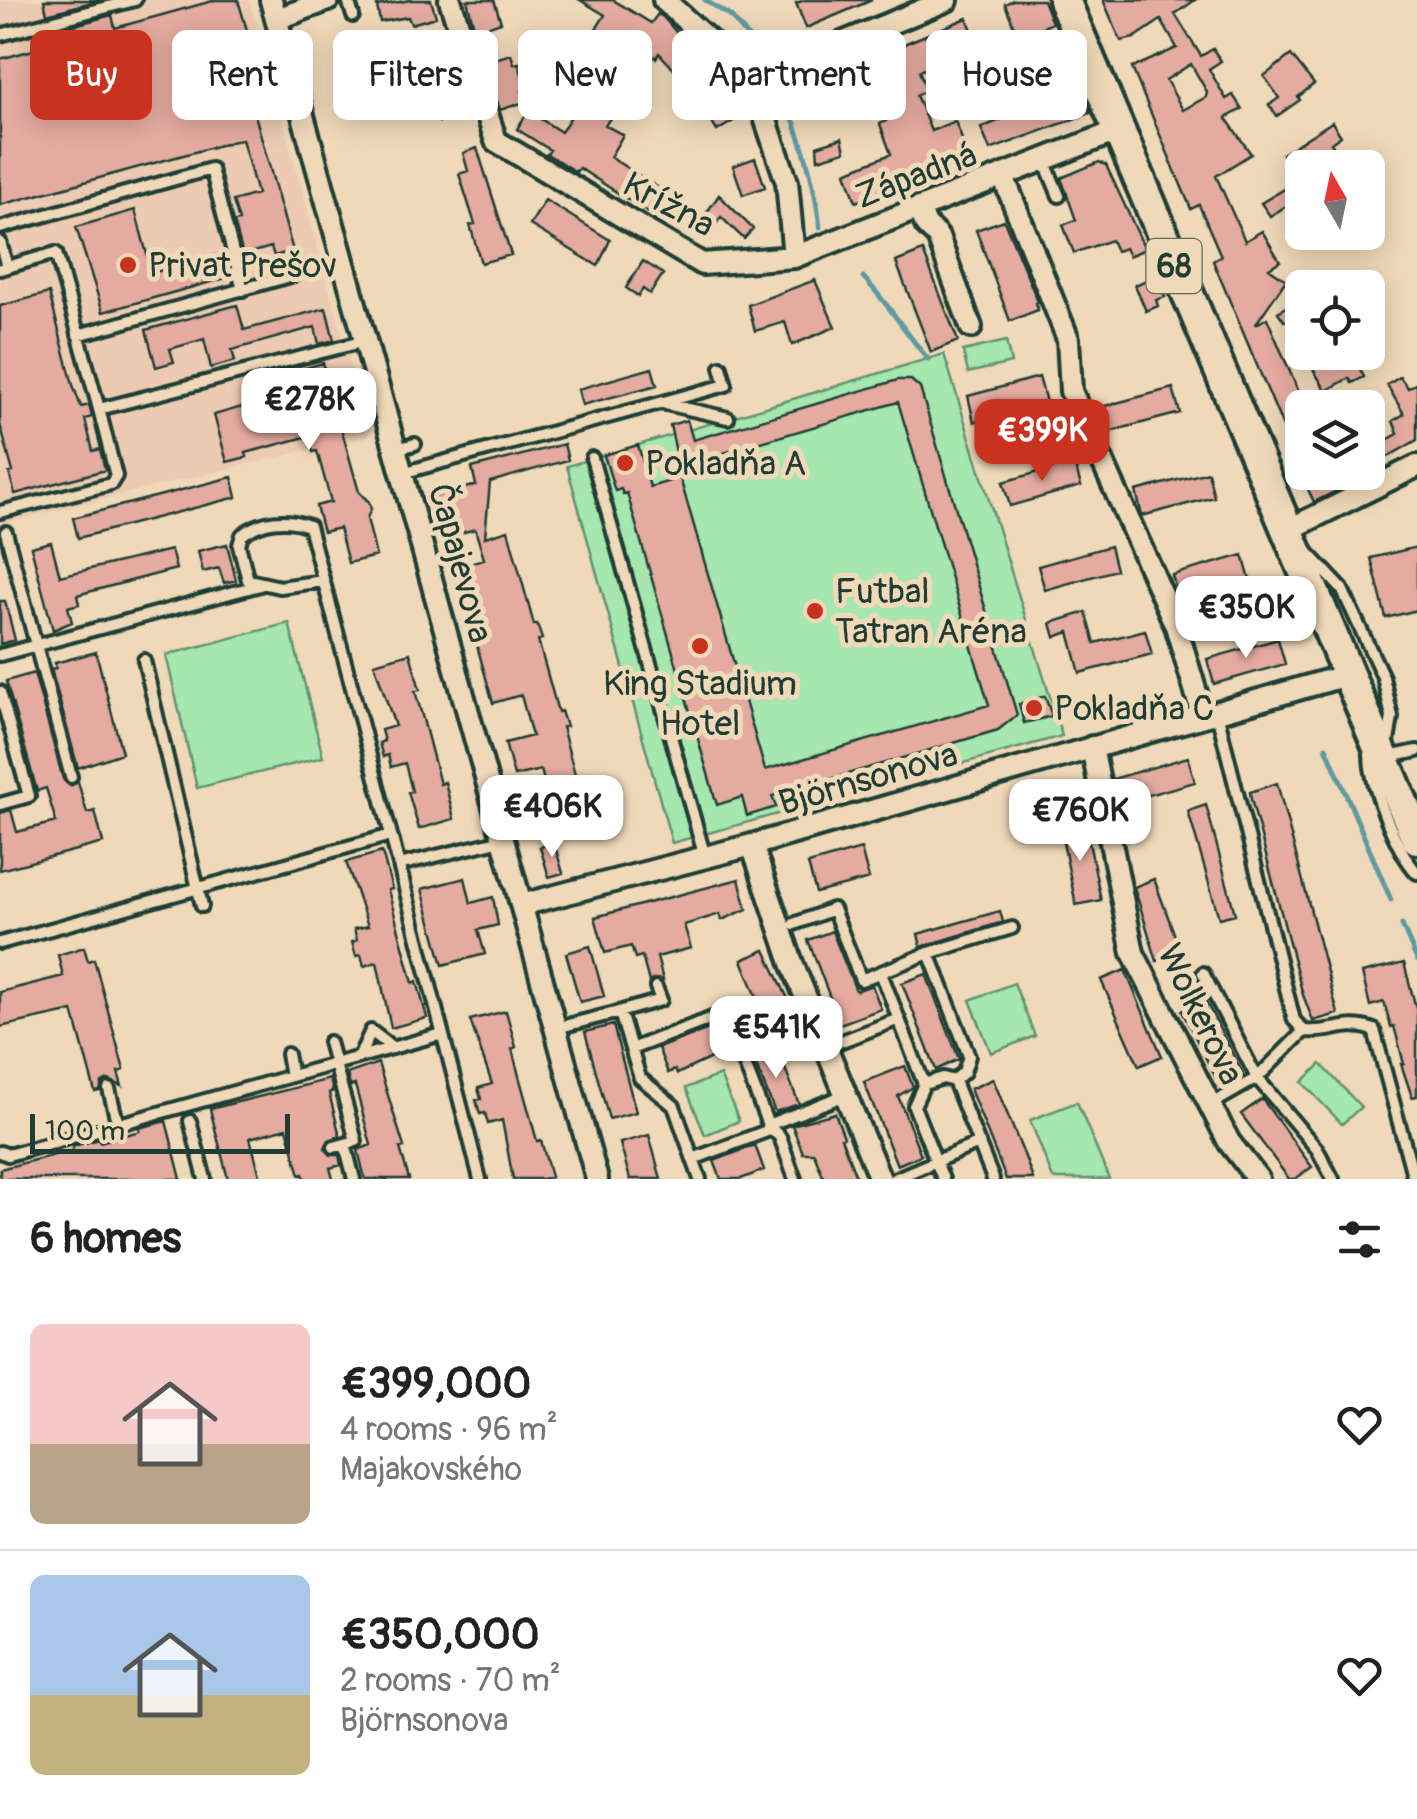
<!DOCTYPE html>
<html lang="en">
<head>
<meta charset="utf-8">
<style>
  :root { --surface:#fff; --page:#f6f6f6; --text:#222; --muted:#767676; --line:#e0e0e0; --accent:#c8321e }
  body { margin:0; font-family:Pangolin,sans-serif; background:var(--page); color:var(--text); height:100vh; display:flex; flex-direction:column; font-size:38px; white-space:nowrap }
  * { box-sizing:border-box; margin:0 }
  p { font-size:32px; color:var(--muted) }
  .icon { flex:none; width:55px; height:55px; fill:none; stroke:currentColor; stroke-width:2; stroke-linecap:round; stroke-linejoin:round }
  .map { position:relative; height:1179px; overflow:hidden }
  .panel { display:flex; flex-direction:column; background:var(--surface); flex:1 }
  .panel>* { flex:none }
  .hud { position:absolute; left:30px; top:30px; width:1358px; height:90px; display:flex; gap:20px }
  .needle { width:65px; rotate:351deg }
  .controls { position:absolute; left:1285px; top:150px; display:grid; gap:20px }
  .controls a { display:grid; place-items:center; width:100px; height:100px; border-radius:15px; background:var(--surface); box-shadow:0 5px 25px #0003; font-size:50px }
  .scale { position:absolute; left:30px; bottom:25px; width:260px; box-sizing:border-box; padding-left:10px; border:5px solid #1f3d34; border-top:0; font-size:28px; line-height:35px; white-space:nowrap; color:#1f3d34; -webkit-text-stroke:8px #f0d9b9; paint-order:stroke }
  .price { position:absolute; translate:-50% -85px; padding:0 22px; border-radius:20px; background:#fff; color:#222; font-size:32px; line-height:65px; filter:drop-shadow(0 2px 5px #0008) }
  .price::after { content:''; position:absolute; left:50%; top:60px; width:30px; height:22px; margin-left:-15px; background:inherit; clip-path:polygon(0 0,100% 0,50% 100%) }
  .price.current { background:var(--accent); color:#fff }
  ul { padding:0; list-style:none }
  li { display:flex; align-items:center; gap:30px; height:250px; padding:0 30px }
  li+li { border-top:2px solid var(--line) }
  li span { display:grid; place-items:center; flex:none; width:280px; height:200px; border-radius:15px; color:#555 }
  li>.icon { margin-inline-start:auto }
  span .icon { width:120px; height:120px; fill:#fffc; stroke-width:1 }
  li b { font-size:42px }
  h2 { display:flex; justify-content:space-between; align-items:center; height:120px; padding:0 30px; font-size:42px }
  .tag { padding:0 35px; border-radius:15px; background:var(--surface); box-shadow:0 5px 25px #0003; font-size:35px; line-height:90px }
  .tag.current { background:var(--accent); color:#fff }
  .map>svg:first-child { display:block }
  .built { fill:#edcbb2 }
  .green { fill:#a6e6af; stroke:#629272; stroke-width:2.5 }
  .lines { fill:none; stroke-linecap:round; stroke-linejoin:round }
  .stream { stroke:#5f99a1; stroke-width:5 }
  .building { fill:#e5aba0; stroke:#1f3d34; stroke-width:2.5; fill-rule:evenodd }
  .service-casing { stroke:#1f3d34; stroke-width:18 }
  .minor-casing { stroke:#1f3d34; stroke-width:28 }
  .primary-casing { stroke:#1f3d34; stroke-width:38 }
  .service { stroke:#f0d9b9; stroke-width:10 }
  .minor { stroke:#f0d9b9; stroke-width:20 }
  .primary { stroke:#f0d9b9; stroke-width:30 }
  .poi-dot { fill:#c8321e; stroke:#f0d9b9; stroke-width:4 }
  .labels { text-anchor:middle; stroke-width:10; stroke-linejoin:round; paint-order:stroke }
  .shield { fill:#f0d9b9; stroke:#5e6c5c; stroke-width:2.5 }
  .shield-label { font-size:32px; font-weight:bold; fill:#1f3d34 }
  .street-label { font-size:35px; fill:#1f3d34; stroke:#f0d9b9 }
  .poi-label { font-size:35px; fill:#1f3d34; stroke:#f0d9b9; text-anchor:start }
</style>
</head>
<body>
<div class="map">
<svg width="1417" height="1179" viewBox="0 0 1417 1179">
  <rect width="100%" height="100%" fill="#f0d9b9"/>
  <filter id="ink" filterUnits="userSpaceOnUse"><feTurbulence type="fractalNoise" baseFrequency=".01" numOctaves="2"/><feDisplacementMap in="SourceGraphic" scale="20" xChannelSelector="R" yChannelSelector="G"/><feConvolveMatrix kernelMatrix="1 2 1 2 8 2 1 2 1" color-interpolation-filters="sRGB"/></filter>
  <g filter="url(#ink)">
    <path class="built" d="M0,0H249L370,435L0,524Z"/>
    <path class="green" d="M1006,341L1011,363L968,373L963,351Z
      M944,354L1062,736L672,843L567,466Z
      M289,623L323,757L197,788L166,655Z
      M1014,983L1035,1036L991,1053L970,1000Z
      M1321,1064L1361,1107L1342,1124L1302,1082Z
      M720,1075L739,1121L705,1135L686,1088Z
      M1077,1102L1109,1179H1053L1030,1120Z"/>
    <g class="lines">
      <path class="stream" d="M705,0L730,16L755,45
        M780,89C801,133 814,178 820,227
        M863,277C887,302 905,332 928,359
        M1326,747L1391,900
        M1402,925L1417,960"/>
    </g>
    <path class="building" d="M44,0H100L47,14Z
      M216,0H238L257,64L242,68L293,251L274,256L271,247L243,255L234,222L239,221L233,201L257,194L242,139L0,205V59L55,44L52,31L112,15L115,28Z
      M410,0H431L436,17L411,24L408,17L380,22L377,6Z
      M467,0H494L501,22L475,31Z
      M580,0H613L651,23L658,14L663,17L730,94L743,115L717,131L701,105L712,98L691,74L684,80L659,53L656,58L635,44L613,81L592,67L594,64L579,56L605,15Z
      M805,0H872L806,28L796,3Z
      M1013,0H1043L1052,23L1039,29L1049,53L1063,47L1090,113L990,150L981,128L1010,116L1004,102L1019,95L1024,106L1052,94L1033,50L981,76L972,53L1017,34L1005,4Z
      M1103,0H1195L1175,14L1201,56L1213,49L1221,61L1209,69L1226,99L1233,95L1242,109L1226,118L1251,154L1216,176L1245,241L1262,231L1280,261L1269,268L1286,280L1255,325L1267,318L1302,400V472L1213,261L1221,256L1199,205L1191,209L1132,68L1177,48L1161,20L1134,38L1121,41ZM1191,64L1207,92L1206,97L1183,110L1166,80Z
      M967,18L977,42L931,61L933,66L919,71L927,91L916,95L931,131L955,121L963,142L959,144L966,162L856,202L846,172L891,154L880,124L886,121L884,114L887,113L865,60Z
      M511,54L514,64L519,63L526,90L522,91L525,102L500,110L485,62Z
      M1291,55L1314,84L1298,97L1300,100L1277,116L1269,105L1279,98L1264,76Z
      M449,63L462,111L439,122L424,70Z
      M582,99L611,117L605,125L623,135L610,157L677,200L663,222L579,168L576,172L547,154L550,150L517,129L528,111L561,132Z
      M1332,122L1341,136L1331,143L1347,168H1291L1282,154Z
      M842,138L845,151L818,159L817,146Z
      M477,148L511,255L481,263L470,225L475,224L459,174L468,171L463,153Z
      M755,158L765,187L743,195L733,166Z
      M1099,162L1106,165L1145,249L1129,256L1125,248L1116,251L1111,240L1074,253L1063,225L1076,220L1061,178Z
      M1288,187L1296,200L1270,216L1261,203Z
      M719,195L753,229L744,239L721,217L716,224L705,215Z
      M545,200L610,240L598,266L530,225Z
      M135,210L152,273L223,253L229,277L103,312L76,227Z
      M1004,220L1038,302L1036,303L1038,310L1010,321L976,230Z
      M923,251L958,341L931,352L896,262Z
      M643,261L663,274L650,294L643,289L638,296L626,288Z
      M1156,276L1165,297L1156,300L1158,306L1146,311L1135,285Z
      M815,280L835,327L792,345L785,322L755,331L748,305Z
      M49,293L73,385L81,407L89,405L92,417L85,419L93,451L100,449L105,470L15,494L9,473L13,472L0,424V306Z
      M1302,298V318L1284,321L1278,312Z
      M237,305L244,330L326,308L334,340L319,344L315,327L232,350L235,361L211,368L204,339L170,349L174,362L156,367L146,330Z
      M1303,352H1335L1344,368L1356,362L1364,377L1352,383L1349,378L1326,391Z
      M323,363L359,492L369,502L371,509L367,518L376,556L348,563L339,528L323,532L316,506L331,502L317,451L313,452L309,436L246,453L247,457L227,462L214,415L242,407L245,418L299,399L291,372Z
      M652,368L657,385L582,405L578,389Z
      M1039,377L1046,402L974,422L968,396Z
      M1400,377L1408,388L1417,383V440L1384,459L1376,446L1398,434L1393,421L1404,414L1387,385Z
      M898,380H911L920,388L1017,715L998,730L772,796L776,807L747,816L742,797L717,805L627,493L623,494L621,489L615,491L604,455L638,445L650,487L680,478L765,770L989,705L898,402L679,466L670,425L687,420L693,440Z
      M1173,388L1180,413L1108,432L1101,407Z
      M564,444L568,460L490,482L485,537L508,530L534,625L537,624L542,639L538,640L558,712L561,711L566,726L562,727L588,822L558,830L541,770L514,776L505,743L532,736L521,695L493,703L455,567L484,559L475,529L447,537L435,496L476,485L472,468Z
      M1074,462L1081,486L1010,506L1003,482Z
      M1208,472L1214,497L1142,516L1136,491Z
      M1300,472H1349L1354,482L1314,502Z
      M232,477L237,497L78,538L73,518Z
      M51,542L60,576L171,550L176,569L77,595L79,604L68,607L72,622L53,630L31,547Z
      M227,544L236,580L224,583L219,568L203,572L198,551Z
      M1110,546L1116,570L1045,590L1038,566Z
      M1417,547V610L1386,618L1371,558Z
      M1243,555L1250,580L1179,600L1172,575Z
      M0,601H5L15,640L0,644Z
      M1086,612L1095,643L1145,630L1152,654L1080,673L1069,632L1055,637L1051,623Z
      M1278,639L1285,664L1214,684L1207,659Z
      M96,652L122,753L78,768L51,669L56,668L55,663Z
      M410,653L420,690L415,691L423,719L440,784L445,782L454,819L419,829L408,792L412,791L405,763L391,767L388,755L383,757L379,743L384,741L381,730L395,726L374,663Z
      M34,673L63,779L70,786L78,782L87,813L95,811L103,843L0,870V813L11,810L17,832L56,822L46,788L37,791L6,681Z
      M1045,696L1052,716L1024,723L1019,704Z
      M1188,757L1195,782L1120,803L1113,779Z
      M1277,783L1338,1014L1313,1021L1303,995L1251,799L1250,792Z
      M1206,805L1235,914L1219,918L1188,811Z
      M1085,823L1101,900L1076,905L1060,828Z
      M554,843L563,873L549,877L540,847Z
      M861,849L869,879L816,893L808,864Z
      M382,852L392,889L388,890L413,983L417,981L427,1018L391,1028L377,962L364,966L361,955L356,956L352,942L357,940L354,929L368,926L346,862Z
      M465,878L471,903L493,897L498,925L478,930L485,954L443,965L422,889Z
      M739,879L747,909L722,920L720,914L684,925L691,948L657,957L663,980L654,979L649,982L642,956L635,958L631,946L605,953L595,917Z
      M1154,879L1181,952L1157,961L1134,887Z
      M1000,911L1003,922L921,947L918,934Z
      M832,931L856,991L872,985L881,1009L840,1024L808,940Z
      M590,946L604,996L580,1002L566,953Z
      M84,947L88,961L94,959L124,1070L118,1072L122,1086L108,1080L102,1083L100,1091L95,1092L73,1011L0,1027V992L63,976L58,955Z
      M765,950L798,1020L757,1037L747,1013L761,1007L742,960Z
      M1404,963L1417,1012V1096L1412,1097L1401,1064H1404L1394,1026L1391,1027L1384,1002L1370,1006L1362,973Z
      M1125,970L1162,1056L1139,1066L1101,980Z
      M926,974L959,1059L936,1070L902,983Z
      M1205,1000L1243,1074L1220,1086L1182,1011Z
      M506,1011L516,1047L512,1049L519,1076L537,1141L541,1140L551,1177L542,1179H513L502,1120L488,1124L485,1113L480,1114L476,1100L481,1099L478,1088L492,1084L470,1020Z
      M613,1025L636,1112L609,1119L585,1032Z
      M714,1027L721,1031L728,1050L677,1074L675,1070L668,1073L658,1048Z
      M777,1048L799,1104L775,1112L754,1060Z
      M378,1063L404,1147L400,1148L409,1179H365L358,1150L371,1145L355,1085L350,1086L347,1074Z
      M905,1066L913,1087L898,1096L921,1155L897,1165L864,1082Z
      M330,1079L333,1091L329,1093L340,1136L329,1140L325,1148L331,1155H339L341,1165L330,1168L333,1179H305L303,1174L300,1175L287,1128L250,1138L261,1179H228L210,1109Z
      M993,1079L1025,1157L1033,1179H1006L970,1089Z
      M1262,1099L1312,1167L1295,1179H1289L1241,1114Z
      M835,1113L844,1137L841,1138L857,1179H824L814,1153H803L792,1125Z
      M166,1121L181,1179H0V1169L73,1150L72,1146L85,1143L99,1139L100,1142L140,1131L139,1128Z
      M649,1135L661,1179H630L620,1143Z
      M755,1145L764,1170L741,1179H721L714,1161Z"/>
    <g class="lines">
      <defs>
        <path id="service" d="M348,0L353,16
          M0,35L135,0
          M1044,160L1059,196
          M0,228L211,169L243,290
          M0,242L7,267
          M0,269L56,253L99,409L365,341
          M78,335L294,275
          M666,404L728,418
          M396,449L415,444
          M592,458L705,857
          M402,473L726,385L721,367
          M0,512L111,484L116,476L99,409
          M6,532L71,777
          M1309,554L1342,589L1383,677L1392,717L1387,748
          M323,581L280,587L248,580L239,545L242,535C261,520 286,517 309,526L399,865L502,840
          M0,655L260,585
          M144,660L202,906
          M0,692L29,796L0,804
          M1217,713L1294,1020L1304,1031C1333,1034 1345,1020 1374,1030L1414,1179
          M1370,752C1369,784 1396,850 1417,873
          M1389,757L1417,751
          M399,865L480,1179
          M794,924L833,909L861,980L929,953L1012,928
          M0,943L391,835
          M929,953L969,1056L964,1072L954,1081L993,1179
          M881,973L924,1084L914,1106L943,1179
          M1203,973L1257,1078L1317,1149L1333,1179
          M615,1013L661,1000L656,987
          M556,1028L615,1013L621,1016L640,1078L674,1106L700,1179
          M329,1042L356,1141L334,1147
          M826,1047L899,1019
          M631,1049L715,1017L731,1028L768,1125L780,1137L795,1179
          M739,1053L817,1024
          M287,1054L291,1076
          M359,1057L371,1031L393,1048
          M924,1084L943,1078L954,1081
          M109,1089L118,1125
          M1210,1105L1257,1078L1304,1031
          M190,1121L205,1179
          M768,1125L845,1095
          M345,1144L354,1179
          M0,1152L8,1155L442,1034
          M693,1159L772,1129
          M894,1179L979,1143"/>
        <path id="minor" d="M271,0L597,1179
          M450,0L496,141L702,264L794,257L1117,131
          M664,0L752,80L787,182L794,257
          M277,19L328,0
          M752,80L947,0
          M1003,176L1068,339L1071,391L1176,626L1203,716
          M919,208L926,225L938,237L971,327
          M1286,531L1417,466
          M1092,747L1133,953L1229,1142L1258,1179
          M752,845L793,966L880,1179
          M521,905L752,845L1347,675"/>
        <path id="primary" d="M1064,0L1417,838"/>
      </defs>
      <use href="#service" class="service-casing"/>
      <use href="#minor" class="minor-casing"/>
      <use href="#primary" class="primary-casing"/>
      <use href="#service" class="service"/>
      <use href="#minor" class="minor"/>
      <use href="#primary" class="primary"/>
    </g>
  </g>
  <g class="poi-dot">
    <circle cx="128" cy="265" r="10"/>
    <circle cx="625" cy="463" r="10"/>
    <circle cx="815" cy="611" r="10"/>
    <circle cx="700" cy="646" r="10"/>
    <circle cx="1034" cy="708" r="10"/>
  </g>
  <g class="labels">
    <rect class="shield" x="1146.5" y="239" width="55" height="54" rx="8"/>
    <g class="shield-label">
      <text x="1174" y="277">68</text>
    </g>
    <g class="street-label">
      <text transform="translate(916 175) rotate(-21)" y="12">Západná</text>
      <text transform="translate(669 204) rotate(28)" y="12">Krížna</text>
      <text transform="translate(461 563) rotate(75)" y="12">Čapajevova</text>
      <text transform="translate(868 778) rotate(-16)" y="12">Björnsonova</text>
      <text transform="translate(1201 1014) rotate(64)" y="12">Wolkerova</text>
    </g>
    <g class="poi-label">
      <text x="148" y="277">Privat Prešov</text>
      <text x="645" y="475">Pokladňa A</text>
      <text x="835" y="603">Futbal<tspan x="835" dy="40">Tatran Aréna</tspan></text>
      <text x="700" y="695" text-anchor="middle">King Stadium<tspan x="700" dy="40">Hotel</tspan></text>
      <text x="1054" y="720">Pokladňa C</text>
    </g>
  </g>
</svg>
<div class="controls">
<a><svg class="needle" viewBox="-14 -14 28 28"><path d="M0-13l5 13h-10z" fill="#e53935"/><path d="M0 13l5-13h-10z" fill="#767676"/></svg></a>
<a><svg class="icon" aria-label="locate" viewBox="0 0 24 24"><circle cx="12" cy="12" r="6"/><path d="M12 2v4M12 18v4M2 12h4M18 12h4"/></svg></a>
<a><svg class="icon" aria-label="layers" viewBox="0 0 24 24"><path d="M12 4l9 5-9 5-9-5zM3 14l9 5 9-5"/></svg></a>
</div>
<div class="scale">100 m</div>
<b class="price" style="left:309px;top:453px">€278K</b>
<b class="price current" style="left:1042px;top:484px">€399K</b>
<b class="price" style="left:1246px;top:661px">€350K</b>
<b class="price" style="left:552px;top:860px">€406K</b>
<b class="price" style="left:1080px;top:864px">€760K</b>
<b class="price" style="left:776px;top:1081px">€541K</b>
<div class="hud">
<a class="tag current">Buy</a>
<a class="tag">Rent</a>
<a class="tag">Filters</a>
<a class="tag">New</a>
<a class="tag">Apartment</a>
<a class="tag">House</a>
</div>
</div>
<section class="panel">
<h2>6 homes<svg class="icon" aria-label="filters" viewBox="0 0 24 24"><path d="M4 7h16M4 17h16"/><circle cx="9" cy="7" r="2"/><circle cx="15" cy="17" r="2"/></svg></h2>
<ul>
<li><span style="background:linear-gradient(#f6c9c9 60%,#b9a48a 0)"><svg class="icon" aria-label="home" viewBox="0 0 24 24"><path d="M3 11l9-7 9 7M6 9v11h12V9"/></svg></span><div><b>€399,000</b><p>4 rooms · 96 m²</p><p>Majakovského</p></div><svg class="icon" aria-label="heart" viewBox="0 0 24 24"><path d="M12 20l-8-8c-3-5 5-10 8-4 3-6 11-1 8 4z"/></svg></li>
<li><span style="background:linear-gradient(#a9c7e8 60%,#c2b280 0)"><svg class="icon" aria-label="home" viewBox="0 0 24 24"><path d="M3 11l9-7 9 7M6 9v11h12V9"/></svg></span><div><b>€350,000</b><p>2 rooms · 70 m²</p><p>Björnsonova</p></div><svg class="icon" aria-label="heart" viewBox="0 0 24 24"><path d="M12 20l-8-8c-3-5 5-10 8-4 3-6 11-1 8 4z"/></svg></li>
</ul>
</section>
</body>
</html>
